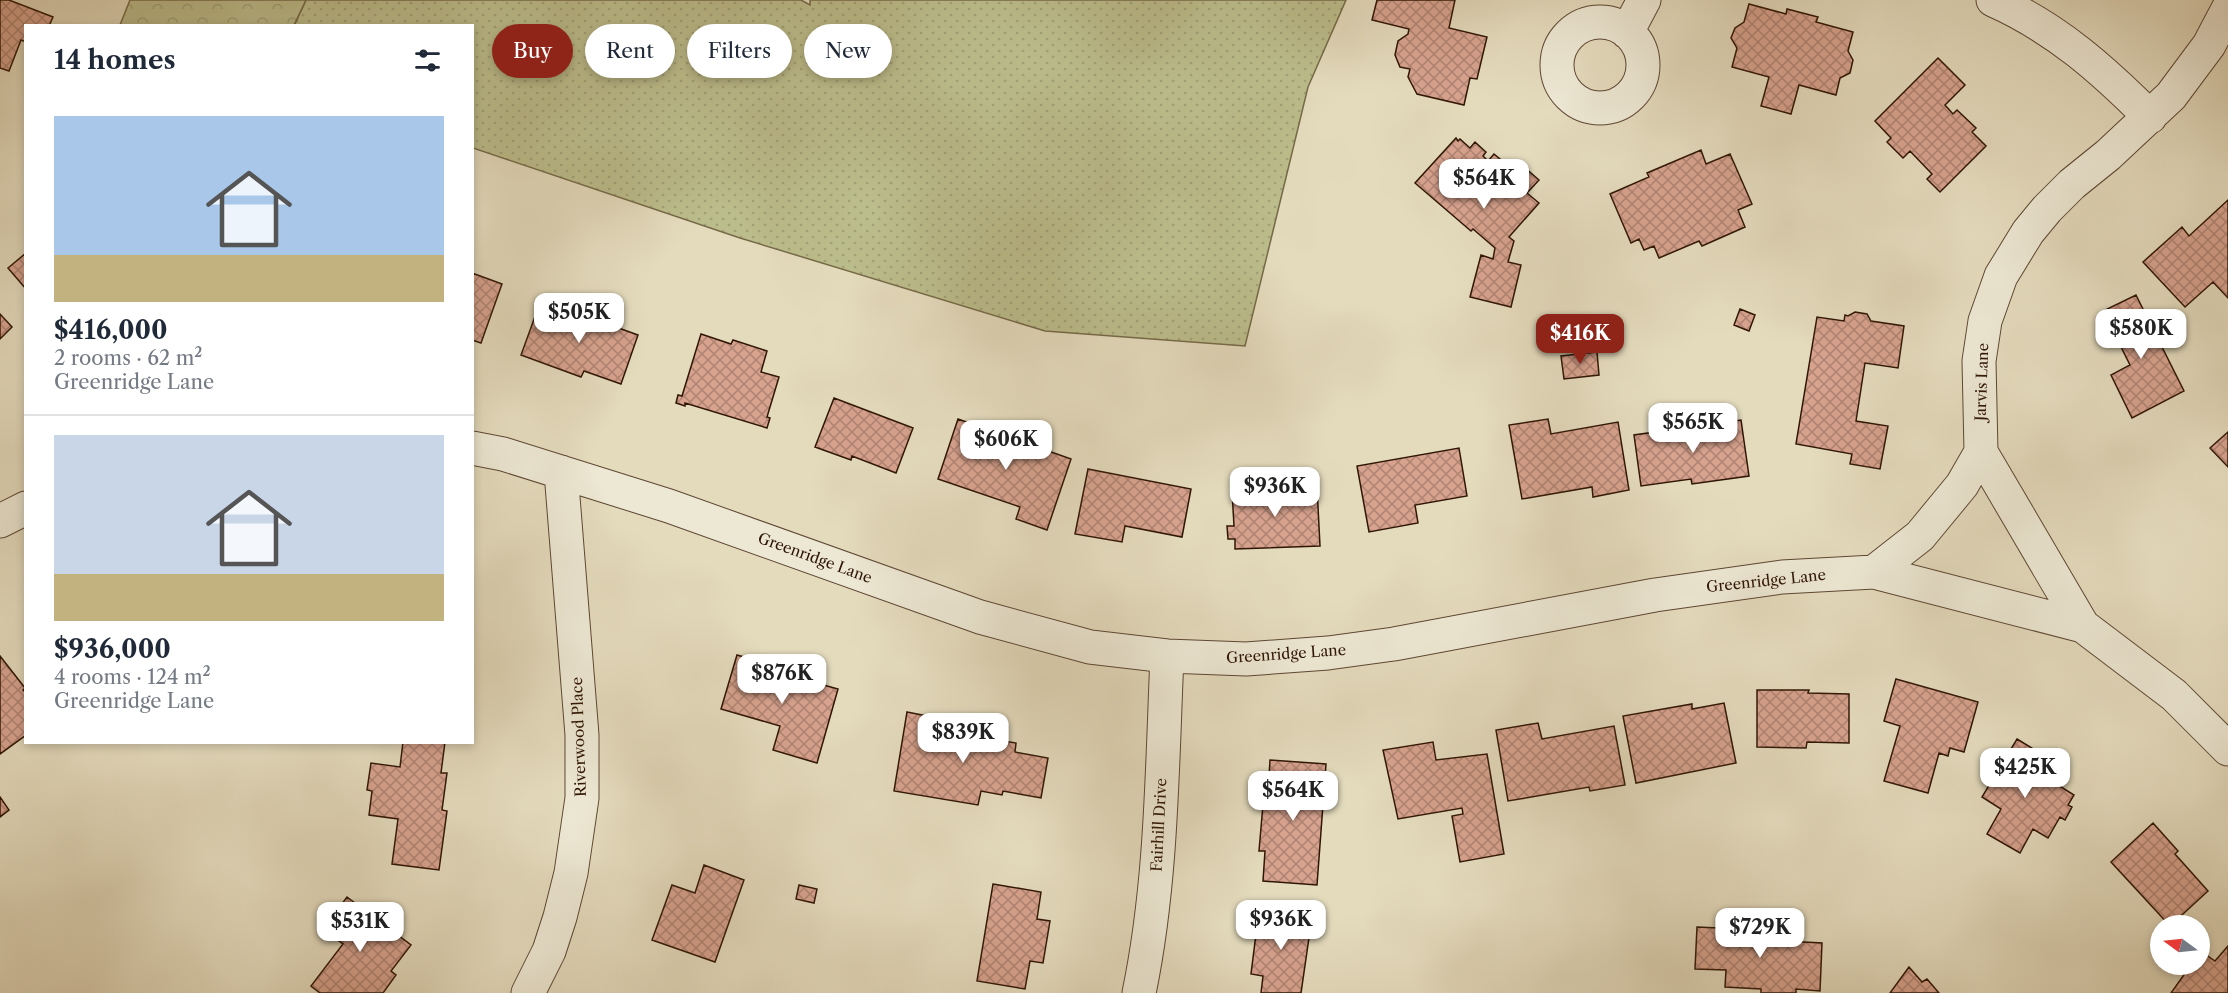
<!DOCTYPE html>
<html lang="en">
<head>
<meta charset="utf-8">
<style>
  :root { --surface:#fff; --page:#f6f6f7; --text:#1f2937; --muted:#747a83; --line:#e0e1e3; --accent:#8f2418 }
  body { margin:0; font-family:"Libre Caslon Text",serif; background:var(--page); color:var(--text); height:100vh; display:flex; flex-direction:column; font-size:22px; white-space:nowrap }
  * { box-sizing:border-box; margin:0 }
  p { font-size:20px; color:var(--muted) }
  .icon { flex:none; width:33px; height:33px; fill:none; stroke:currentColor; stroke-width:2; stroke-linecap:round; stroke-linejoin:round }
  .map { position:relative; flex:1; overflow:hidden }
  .drawer { position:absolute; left:24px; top:24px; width:450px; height:720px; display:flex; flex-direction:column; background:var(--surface); border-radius:0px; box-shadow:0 3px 9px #0003 }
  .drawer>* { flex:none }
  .guide { position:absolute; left:492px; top:24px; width:570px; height:54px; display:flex; gap:12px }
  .needle { width:39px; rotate:285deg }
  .fabs { position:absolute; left:2150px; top:915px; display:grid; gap:12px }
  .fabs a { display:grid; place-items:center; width:60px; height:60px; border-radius:50%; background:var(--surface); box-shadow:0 3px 9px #0003; font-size:30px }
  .price { position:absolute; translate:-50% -51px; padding:0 14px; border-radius:12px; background:#fff; color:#222; font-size:20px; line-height:39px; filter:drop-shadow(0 2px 3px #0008) }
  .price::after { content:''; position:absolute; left:50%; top:36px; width:18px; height:14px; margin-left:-9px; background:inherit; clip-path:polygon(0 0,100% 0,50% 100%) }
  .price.selected { background:var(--accent); color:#fff }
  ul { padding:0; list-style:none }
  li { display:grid; align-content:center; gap:12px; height:318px; padding:0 30px }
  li+li { border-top:2px solid var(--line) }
  li span { display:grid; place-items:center; height:186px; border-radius:0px; color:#555 }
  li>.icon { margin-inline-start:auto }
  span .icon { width:108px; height:108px; fill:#fffc; stroke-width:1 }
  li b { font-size:26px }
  h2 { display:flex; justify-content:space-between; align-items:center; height:72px; padding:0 30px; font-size:26px }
  .tag { padding:0 21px; border-radius:27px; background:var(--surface); box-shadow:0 3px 9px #0003; font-size:21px; line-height:54px }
  .tag.selected { background:var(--accent); color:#fff }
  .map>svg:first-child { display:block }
  .grass { fill:url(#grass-dots); stroke:#766a48; stroke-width:1.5 }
  .forest { fill:url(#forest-crowns); stroke:#766a48; stroke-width:1.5 }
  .building { fill:url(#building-cross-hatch); stroke:#301605; stroke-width:1.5 }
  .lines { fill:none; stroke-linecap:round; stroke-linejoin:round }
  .street-casing { stroke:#5d4733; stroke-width:35 }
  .street { stroke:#ede8d4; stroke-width:33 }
  .labels { text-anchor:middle; stroke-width:6; stroke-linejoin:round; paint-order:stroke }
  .street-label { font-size:15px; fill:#301605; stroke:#ede8d4 }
</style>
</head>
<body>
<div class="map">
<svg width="2228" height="993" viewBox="0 0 2228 993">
  <defs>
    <pattern id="grass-dots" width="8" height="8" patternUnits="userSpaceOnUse" patternTransform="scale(1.5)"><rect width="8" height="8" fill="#bcbd8c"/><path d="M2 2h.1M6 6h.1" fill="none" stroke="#a2a277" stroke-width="1.8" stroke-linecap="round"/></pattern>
    <pattern id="forest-crowns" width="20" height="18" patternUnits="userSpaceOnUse" patternTransform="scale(1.5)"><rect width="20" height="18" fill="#bcbd8c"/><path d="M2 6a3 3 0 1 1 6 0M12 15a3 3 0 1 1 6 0" fill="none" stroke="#a2a277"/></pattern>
    <pattern id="building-cross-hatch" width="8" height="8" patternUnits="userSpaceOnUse" patternTransform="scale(1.5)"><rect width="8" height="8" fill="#d7a28e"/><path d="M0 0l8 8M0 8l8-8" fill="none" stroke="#af8372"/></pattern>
  </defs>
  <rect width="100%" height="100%" fill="#e4dbbd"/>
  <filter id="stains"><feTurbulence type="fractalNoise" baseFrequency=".00333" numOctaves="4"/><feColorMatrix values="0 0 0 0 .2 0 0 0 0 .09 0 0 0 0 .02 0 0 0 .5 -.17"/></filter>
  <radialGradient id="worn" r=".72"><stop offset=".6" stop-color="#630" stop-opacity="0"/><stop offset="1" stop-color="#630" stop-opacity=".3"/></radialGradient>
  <path class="grass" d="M306,0H801L810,5V0H1346L1308,87L1245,346L1045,331L740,238L473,148L472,26H294Z"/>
  <path class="forest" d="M130,0H306L294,25H120Z"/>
  <path class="building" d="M0,0H9L53,17L49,26H26V42L21,40L9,71L0,68Z
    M1377,0H1455L1449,28L1487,37L1477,79L1470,78L1464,105L1417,94L1408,77L1410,69L1400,67L1395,55L1398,41L1408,34L1409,29L1372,20Z
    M1749,4L1786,14L1787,9L1818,17L1816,22L1853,32L1848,51L1853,60L1850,73L1840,78L1836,95L1799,85L1791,114L1761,106L1769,77L1732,67L1737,48L1731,38L1735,28L1744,22Z
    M1938,58L1965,85L1945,105L1953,114L1957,110L1976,128L1972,132L1986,146L1940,192L1927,179L1932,174L1910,151L1903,158L1887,142L1891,138L1875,121Z
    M1456,138L1458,141L1460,139L1470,148L1475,142L1486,152L1483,156L1488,161L1494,154L1511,168L1517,161L1539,180L1527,193L1539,203L1509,237L1514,241L1508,262L1521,265L1511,307L1470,297L1481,255L1493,259L1495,248L1473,229L1471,231L1415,183Z
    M1701,150L1706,164L1730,154L1752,204L1738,210L1745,227L1702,246L1699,241L1659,258L1654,246L1644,250L1639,239L1631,243L1610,194L1649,177L1647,173Z
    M2228,200V298L2213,282L2185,307L2143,262L2182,227L2189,236Z
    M26,253V289L8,268Z
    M472,273L502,284L481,343L472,340Z
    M2136,295L2184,391L2132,418L2111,375L2130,365L2103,311Z
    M541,300L638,335L621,384L584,371L581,377L521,355Z
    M1740,309L1755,315L1749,331L1734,325Z
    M1855,312L1867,314L1871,321L1904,326L1898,368L1865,363L1856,421L1888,426L1880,469L1850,464L1852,454L1796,444L1817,317L1844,321L1845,315L1848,316Z
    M0,314L12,327L0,339Z
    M701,334L731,344L733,340L767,351L761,372L779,377L767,417L770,418L767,428L685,403V406L676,403L678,395L682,396Z
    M1597,352L1599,375L1564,379L1561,356Z
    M834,398L913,428L896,473L852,456L851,460L815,447Z
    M958,419L1071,459L1047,530L1016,519L1020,507L938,479Z
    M1548,419L1551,434L1618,422L1629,490L1593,497L1592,487L1522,499L1509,425Z
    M1741,420L1749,476L1692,484L1691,479L1641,486L1634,435Z
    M2228,432V467L2210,448Z
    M1459,448L1467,496L1415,505L1418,523L1369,532L1357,466Z
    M1088,469L1191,489L1182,537L1125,526L1122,542L1075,534Z
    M1317,487L1320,546L1235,549V539H1228L1227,526H1234L1232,491Z
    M737,655L797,672L795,677L838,689L817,763L773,750L780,726L721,709Z
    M0,656L25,688L23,690L26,693V735L0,754Z
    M1896,679L1978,702L1964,752L1950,748L1948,756L1939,753L1928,793L1884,781L1900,726L1884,721Z
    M1757,690H1809L1808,693L1849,694V743L1807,742L1806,748L1757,747Z
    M1724,703L1736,763L1636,783L1623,716L1692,704V709Z
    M907,712L943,719L941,727L994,736L993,739L1016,743L1015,752L1048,758L1041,798L1003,791L1002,795L981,791L978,805L894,791Z
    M1538,723L1542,739L1614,726L1625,785L1590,791L1589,787L1508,801L1496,730Z
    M2017,739L2040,753L2031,768L2074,795L2068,805L2072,807L2065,820L2060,817L2048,838L2033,829L2020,853L1987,834L2001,809L1982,797Z
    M403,742H445L441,773H447L442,810L447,811L439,870L392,864L398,819L369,815L372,791L367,790L371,763L400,767Z
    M1433,742L1436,760L1487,754L1504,854L1460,862L1452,816L1463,814L1462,808L1398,819L1383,750Z
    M1270,760L1326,764L1317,885L1263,881L1265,851H1259L1264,793L1268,794Z
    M0,797L9,810L0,817Z
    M2153,823L2178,851L2175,854L2208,891L2170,926L2111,862Z
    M704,865L744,880L715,962L652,940L672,885L695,893Z
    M993,884L1041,892L1037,919L1050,921L1043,963L1030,961L1025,989L977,981Z
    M799,885L817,889L814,903L796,899Z
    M347,897L411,945L391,971L396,975L383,993H320L311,986L343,944L323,929Z
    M1259,910L1312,917L1301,993H1261L1263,976L1251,974Z
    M1697,927L1786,931L1785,941L1822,943L1820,991L1796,989V993H1761V989L1725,987L1726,970L1695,969Z
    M2228,946V993H2171L2186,972L2177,964H2199V950L2215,961Z
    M1909,967L1922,982L1927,979L1939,993H1890Z"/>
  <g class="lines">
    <defs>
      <path id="street" d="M1993,0C2056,28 2102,69 2150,117
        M2228,9L2209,45L2171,96L2108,155L2072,184L2047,209L2028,232L2001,276L1985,321L1979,361L1981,452L2083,626L2174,695L2228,749
        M1557 65a43 43 0 1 1 86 0a43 43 0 1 1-86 0Z
        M1627,32L1644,0
        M472,448L503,454L669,506L980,617L1090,647L1167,656L1246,659L1328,653L1394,644L1655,595L1782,577L1874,572L2083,626
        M0,521L26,508
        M1874,572L1920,536L1962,485L1981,452
        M528,993L549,951L560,917L571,873L582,798V735L561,472
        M1139,993C1162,882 1162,768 1167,656"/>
    </defs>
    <use href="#street" class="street-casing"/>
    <use href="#street" class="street"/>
  </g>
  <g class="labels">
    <g class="street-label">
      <text transform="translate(1982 382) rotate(-88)" y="5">Jarvis Lane</text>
      <text transform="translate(815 558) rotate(20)" y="5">Greenridge Lane</text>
      <text transform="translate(1766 581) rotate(-6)" y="5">Greenridge Lane</text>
      <text transform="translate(1286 654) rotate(-4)" y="5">Greenridge Lane</text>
      <text transform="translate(579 737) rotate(-92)" y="5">Riverwood Place</text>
      <text transform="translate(1159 825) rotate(-87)" y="5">Fairhill Drive</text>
    </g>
  </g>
  <rect width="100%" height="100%" filter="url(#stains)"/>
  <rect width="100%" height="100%" fill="url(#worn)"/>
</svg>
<div class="fabs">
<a><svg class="needle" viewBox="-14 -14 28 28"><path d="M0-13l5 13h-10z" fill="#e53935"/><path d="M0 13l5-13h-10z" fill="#747a83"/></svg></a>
</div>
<b class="price" style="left:1484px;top:210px">$564K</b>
<b class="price" style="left:579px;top:344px">$505K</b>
<b class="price" style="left:2141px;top:360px">$580K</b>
<b class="price selected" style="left:1580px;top:365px">$416K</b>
<b class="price" style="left:1693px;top:454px">$565K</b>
<b class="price" style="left:1006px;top:471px">$606K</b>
<b class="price" style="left:1275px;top:518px">$936K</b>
<b class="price" style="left:782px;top:705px">$876K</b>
<b class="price" style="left:963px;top:764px">$839K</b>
<b class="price" style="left:2025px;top:799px">$425K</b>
<b class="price" style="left:1293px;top:822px">$564K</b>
<b class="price" style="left:1281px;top:951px">$936K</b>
<b class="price" style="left:360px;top:953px">$531K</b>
<b class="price" style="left:1760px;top:959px">$729K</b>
<div class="guide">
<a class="tag selected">Buy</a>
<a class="tag">Rent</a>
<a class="tag">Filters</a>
<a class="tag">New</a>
</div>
<section class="drawer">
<h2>14 homes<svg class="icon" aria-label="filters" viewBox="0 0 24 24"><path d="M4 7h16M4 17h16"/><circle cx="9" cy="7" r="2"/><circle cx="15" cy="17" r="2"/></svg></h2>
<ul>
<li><span style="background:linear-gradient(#a9c7e8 75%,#c2b280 0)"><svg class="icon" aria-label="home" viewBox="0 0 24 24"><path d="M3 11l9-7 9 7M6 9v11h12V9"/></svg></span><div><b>$416,000</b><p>2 rooms · 62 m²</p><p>Greenridge Lane</p></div></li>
<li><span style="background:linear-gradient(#c9d6e8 75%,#c2b280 0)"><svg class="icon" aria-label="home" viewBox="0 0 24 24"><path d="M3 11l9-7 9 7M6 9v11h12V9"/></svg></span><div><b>$936,000</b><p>4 rooms · 124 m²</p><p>Greenridge Lane</p></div></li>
</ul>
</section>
</div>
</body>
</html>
